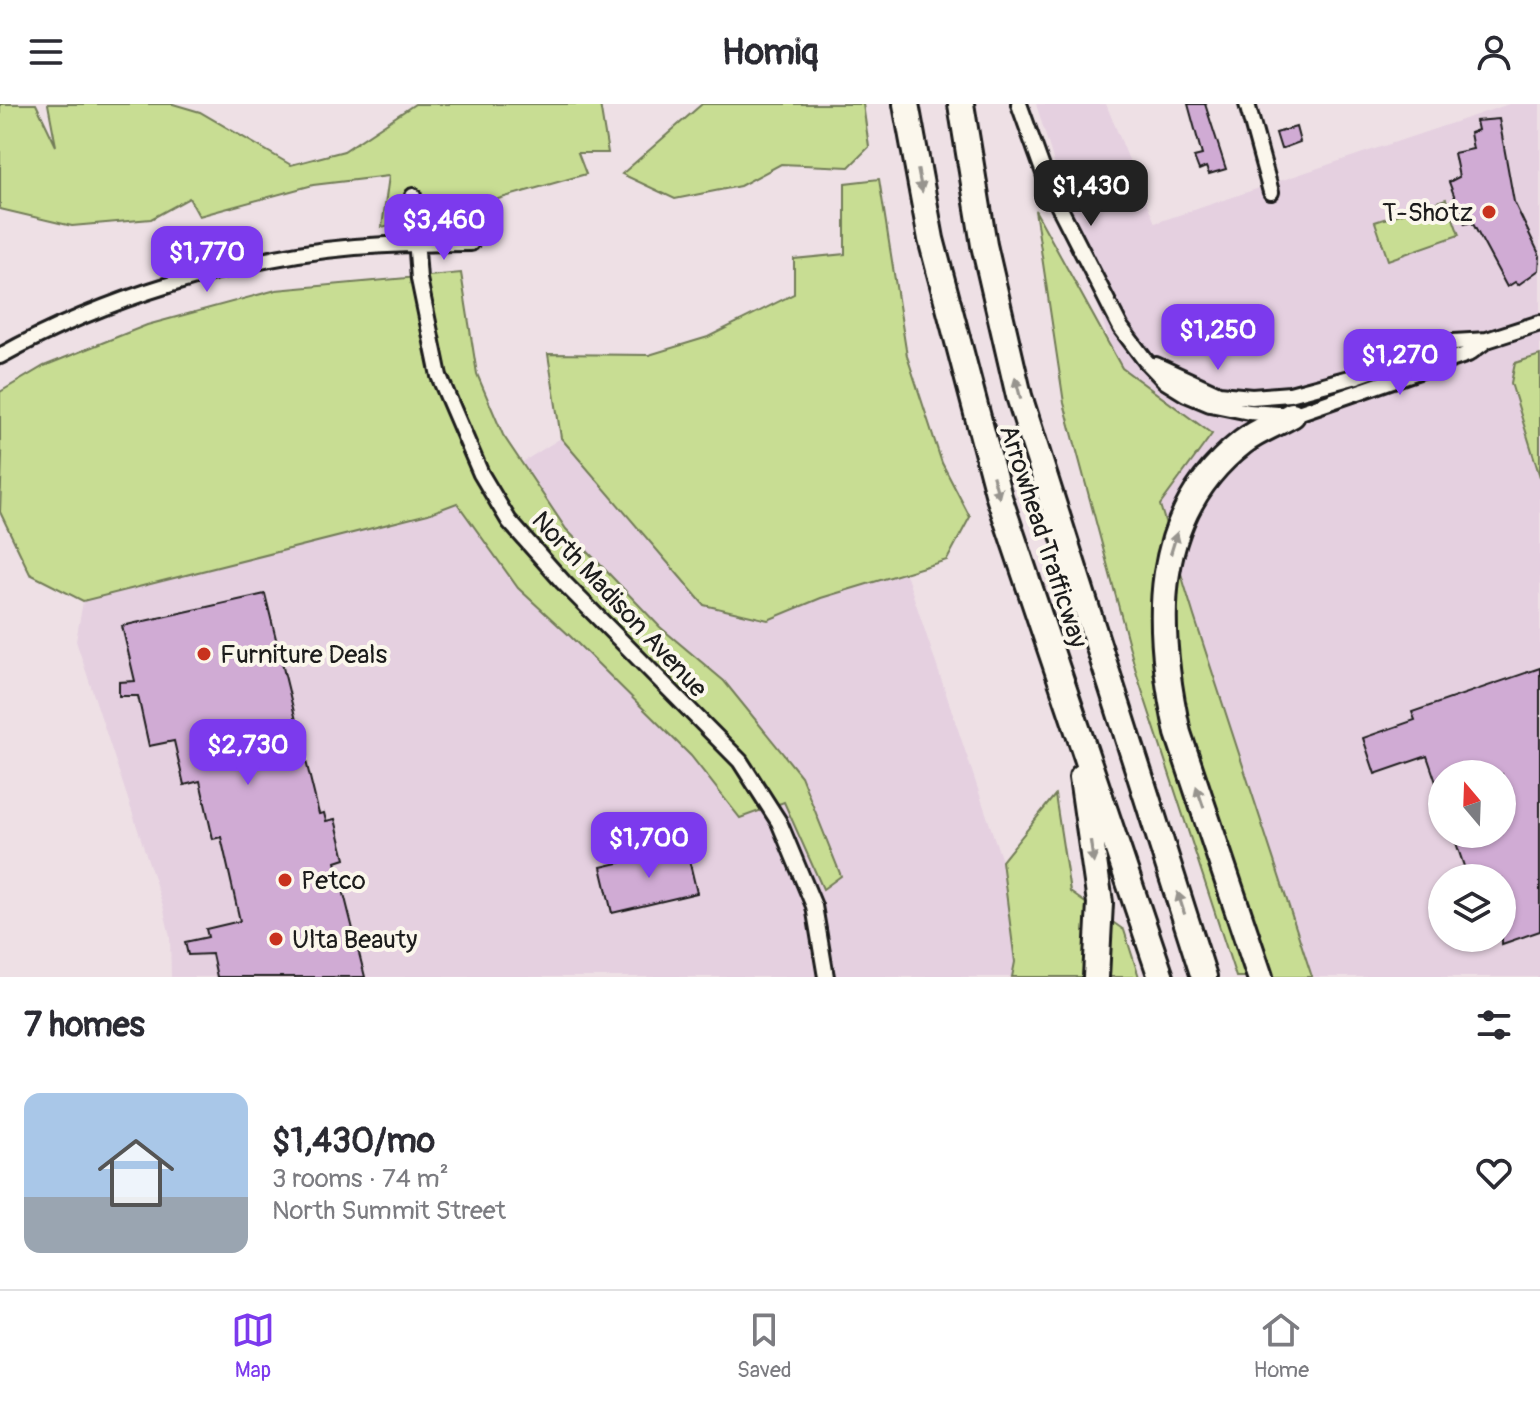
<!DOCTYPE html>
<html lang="en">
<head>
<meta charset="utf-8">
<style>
  :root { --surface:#fff; --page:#f2f2f3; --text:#2b2b33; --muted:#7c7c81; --line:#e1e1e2; --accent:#7c3aed }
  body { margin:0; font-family:Pangolin,sans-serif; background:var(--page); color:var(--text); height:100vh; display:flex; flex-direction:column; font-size:30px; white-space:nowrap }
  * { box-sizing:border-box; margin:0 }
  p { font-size:26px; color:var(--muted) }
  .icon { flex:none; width:44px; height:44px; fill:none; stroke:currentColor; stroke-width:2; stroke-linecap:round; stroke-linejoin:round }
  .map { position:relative; height:873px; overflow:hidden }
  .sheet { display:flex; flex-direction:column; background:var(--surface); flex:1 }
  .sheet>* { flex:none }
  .needle { width:52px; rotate:341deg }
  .controls { position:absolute; left:1428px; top:656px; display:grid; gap:16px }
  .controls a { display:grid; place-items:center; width:88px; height:88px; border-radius:50%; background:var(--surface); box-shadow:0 2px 6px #0004; font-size:40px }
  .price { position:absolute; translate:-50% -68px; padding:0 18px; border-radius:16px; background:var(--accent); color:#fff; font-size:26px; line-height:52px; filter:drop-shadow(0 2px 4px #0008) }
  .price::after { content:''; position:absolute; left:50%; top:48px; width:24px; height:18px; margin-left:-12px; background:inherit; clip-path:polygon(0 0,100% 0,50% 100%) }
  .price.current { background:#222; color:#fff }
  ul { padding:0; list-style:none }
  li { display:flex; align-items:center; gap:24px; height:200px; padding:0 24px }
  li span { display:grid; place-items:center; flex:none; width:224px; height:160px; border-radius:16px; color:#555 }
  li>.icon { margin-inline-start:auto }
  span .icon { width:96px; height:96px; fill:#fffc; stroke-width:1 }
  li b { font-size:34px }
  h2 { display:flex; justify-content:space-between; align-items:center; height:96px; padding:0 24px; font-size:34px }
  header { display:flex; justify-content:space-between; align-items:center; height:104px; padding:0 24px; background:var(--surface); font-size:36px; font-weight:700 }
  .menu { display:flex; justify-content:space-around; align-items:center; height:112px; border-top:2px solid var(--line); background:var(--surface); font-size:22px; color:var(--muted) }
  .menu a { display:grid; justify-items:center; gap:4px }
  .menu .current { color:var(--accent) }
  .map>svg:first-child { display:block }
  .built { fill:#e5d0e0; fill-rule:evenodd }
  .green { fill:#c8dd93; stroke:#727c58; stroke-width:2 }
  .building { fill:#d0abd4; stroke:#1c1c1c; stroke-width:2 }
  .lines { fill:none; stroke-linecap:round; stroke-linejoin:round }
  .minor-casing { stroke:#1c1c1c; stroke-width:20 }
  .motorway-casing { stroke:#1c1c1c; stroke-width:30 }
  .minor { stroke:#fbf7ec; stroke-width:14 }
  .motorway { stroke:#fbf7ec; stroke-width:24 }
  .oneway { fill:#97948e }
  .poi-dot { fill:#c8321e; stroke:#fbf7ec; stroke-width:3 }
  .labels { text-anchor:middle; stroke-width:8; stroke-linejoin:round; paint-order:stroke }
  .poi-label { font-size:26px; fill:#1c1c1c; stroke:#fbf7ec; text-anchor:start }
  .street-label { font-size:26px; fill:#1c1c1c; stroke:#fbf7ec }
</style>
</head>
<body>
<header><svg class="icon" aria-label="menu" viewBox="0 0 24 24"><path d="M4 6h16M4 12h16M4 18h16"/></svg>Homiq<svg class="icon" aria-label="person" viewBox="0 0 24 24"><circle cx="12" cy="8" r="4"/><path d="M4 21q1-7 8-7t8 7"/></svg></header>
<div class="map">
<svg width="1540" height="873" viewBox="0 0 1540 873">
  <rect width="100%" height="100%" fill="#eee0e5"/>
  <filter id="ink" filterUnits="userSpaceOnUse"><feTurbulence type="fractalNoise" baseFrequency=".0125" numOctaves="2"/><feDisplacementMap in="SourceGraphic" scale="16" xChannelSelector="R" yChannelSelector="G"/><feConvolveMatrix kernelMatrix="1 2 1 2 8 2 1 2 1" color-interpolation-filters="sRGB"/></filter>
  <g filter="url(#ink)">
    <path class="built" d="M1036,0H1106L1155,119L1509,0H1540V873H1312L1194,512ZM1442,670H1502V730H1442ZM1442,774H1502V834H1442Z
      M561,334L704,501L768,516L821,494L905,467L1002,757L1015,858L1012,873H171L170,833L163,802L76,537L83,497L428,410L457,399Z"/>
    <path class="green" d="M0,0H36L56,42L48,0H173L200,8L291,61L344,47L415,0H600L608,49H578L586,70L498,95L382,123L389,72L313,81L199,112L189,94L151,115L72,122L0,105Z
      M702,0H863L869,43L849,63L781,60L740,82L675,95L622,70Z
      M879,75L907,252L942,359L970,413L947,456L821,494L768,516L704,501L561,334L548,250L649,251L708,233L794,190V155L845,150V79Z
      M1446,95L1459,131L1388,156L1375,118Z
      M1035,106L1122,264L1212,330L1160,401L1194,512L1312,873H1236L1137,571L1064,299Z
      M461,169L477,270L503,331L566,425L660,523L724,577L801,672L841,772L823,785L784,698L740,714L691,652L570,532L518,484L457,399L428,410L83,497L30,470L0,408L2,350L0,347V288L44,262L147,221L276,186Z
      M1540,251V373L1511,279L1515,259Z
      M1055,691L1070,788L1124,826L1139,873H1012L1015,858L1002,757Z"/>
    <path class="building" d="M1188,0H1205L1226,65L1209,70L1206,63L1199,66L1194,53L1202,51Z
      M1499,15L1514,98L1540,152L1539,166L1518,181L1515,178L1507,183L1472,118L1465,120L1449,78L1459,73L1454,49L1473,45L1470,29L1478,26L1476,17Z
      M1296,23L1300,38L1281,45L1276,29Z
      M265,490L319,710L324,709L326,717L335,715L345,755L336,758L365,873H217L212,850L188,851L185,838L208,833L206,825L240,817L221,733L213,735L200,677L184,681L174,637L149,642L138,592H119V578L135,577L122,522Z
      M1540,564V827L1502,840V774H1468L1453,730H1502V670H1442L1440,690L1427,652L1375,670L1363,634L1415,616L1412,608Z
      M686,743L697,789L612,809L601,763Z"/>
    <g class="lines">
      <defs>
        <path id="minor" d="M1019,0L1049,83L1121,224L1145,256L1165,277L1186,290L1210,300L1249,308L1292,311L1468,250L1487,236
          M1247,0L1271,88
          M413,92L419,175L439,272L481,370L509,417L563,478L740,657L779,718L814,802L826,873
          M0,252C102,195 238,153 355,143C394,140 433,139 471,139
          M1156,261L1219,290L1252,293L1290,290L1357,272L1454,238L1487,236L1540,219"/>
        <path id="motorway" d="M906,0L931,135L999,393L1161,873
          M961,0L984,141L1019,292L1204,873
          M1082,673L1100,799L1096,873
          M1260,873L1178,629C1155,523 1149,411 1243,338C1257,327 1276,320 1292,311"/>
      </defs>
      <use href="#minor" class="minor-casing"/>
      <use href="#motorway" class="motorway-casing"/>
      <use href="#minor" class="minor"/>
      <use href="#motorway" class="motorway"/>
    </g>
    <defs><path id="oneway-solid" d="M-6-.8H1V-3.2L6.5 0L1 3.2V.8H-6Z" transform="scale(2)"/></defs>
    <g class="oneway">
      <use href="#oneway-solid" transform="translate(920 77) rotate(79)"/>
      <use href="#oneway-solid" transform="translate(1018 284) rotate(-104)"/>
      <use href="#oneway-solid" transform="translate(996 383) rotate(74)"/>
      <use href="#oneway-solid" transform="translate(1174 439) rotate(-73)"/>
      <use href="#oneway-solid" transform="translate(1200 693) rotate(-109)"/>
      <use href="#oneway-solid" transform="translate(1092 748) rotate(82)"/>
      <use href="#oneway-solid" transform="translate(1181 799) rotate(-108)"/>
    </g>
  </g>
  <g class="poi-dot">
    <circle cx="1489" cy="108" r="8"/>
    <circle cx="204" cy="550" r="8"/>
    <circle cx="285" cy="776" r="8"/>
    <circle cx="276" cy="835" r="8"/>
  </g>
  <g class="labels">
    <g class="poi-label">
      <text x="1473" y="117" text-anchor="end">T-Shotz</text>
      <text x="220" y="559">Furniture Deals</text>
      <text x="301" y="785">Petco</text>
      <text x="292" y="844">Ulta Beauty</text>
    </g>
    <g class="street-label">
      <text transform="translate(1044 432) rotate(72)" y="9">Arrowhead Trafficway</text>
      <text transform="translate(620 500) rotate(47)" y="9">North Madison Avenue</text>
    </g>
  </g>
</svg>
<div class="controls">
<a><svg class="needle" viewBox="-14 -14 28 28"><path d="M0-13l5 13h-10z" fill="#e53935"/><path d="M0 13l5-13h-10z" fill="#7c7c81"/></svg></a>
<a><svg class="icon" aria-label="layers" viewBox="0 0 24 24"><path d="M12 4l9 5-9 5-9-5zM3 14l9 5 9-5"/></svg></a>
</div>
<b class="price current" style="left:1091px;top:124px">$1,430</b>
<b class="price" style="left:444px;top:158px">$3,460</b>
<b class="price" style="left:207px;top:190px">$1,770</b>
<b class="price" style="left:1218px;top:268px">$1,250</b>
<b class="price" style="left:1400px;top:293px">$1,270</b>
<b class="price" style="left:248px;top:683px">$2,730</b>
<b class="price" style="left:649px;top:776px">$1,700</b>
</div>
<section class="sheet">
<h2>7 homes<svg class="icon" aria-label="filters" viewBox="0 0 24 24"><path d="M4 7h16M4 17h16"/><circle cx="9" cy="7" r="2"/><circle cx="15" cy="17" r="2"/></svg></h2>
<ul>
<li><span style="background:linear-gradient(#a9c7e8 65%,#9aa5b1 0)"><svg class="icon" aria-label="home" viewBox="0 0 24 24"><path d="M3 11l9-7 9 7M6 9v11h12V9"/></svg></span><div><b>$1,430/mo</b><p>3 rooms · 74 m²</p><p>North Summit Street</p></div><svg class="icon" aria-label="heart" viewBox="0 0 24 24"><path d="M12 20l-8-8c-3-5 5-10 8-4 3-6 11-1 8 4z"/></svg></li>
</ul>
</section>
<nav class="menu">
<a class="current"><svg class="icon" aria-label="map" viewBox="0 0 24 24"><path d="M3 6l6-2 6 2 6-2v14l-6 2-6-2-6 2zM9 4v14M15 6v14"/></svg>Map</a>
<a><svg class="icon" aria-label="saved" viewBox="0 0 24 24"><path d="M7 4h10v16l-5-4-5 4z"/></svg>Saved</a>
<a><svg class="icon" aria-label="home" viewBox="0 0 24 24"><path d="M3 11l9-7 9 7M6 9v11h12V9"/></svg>Home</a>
</nav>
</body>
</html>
